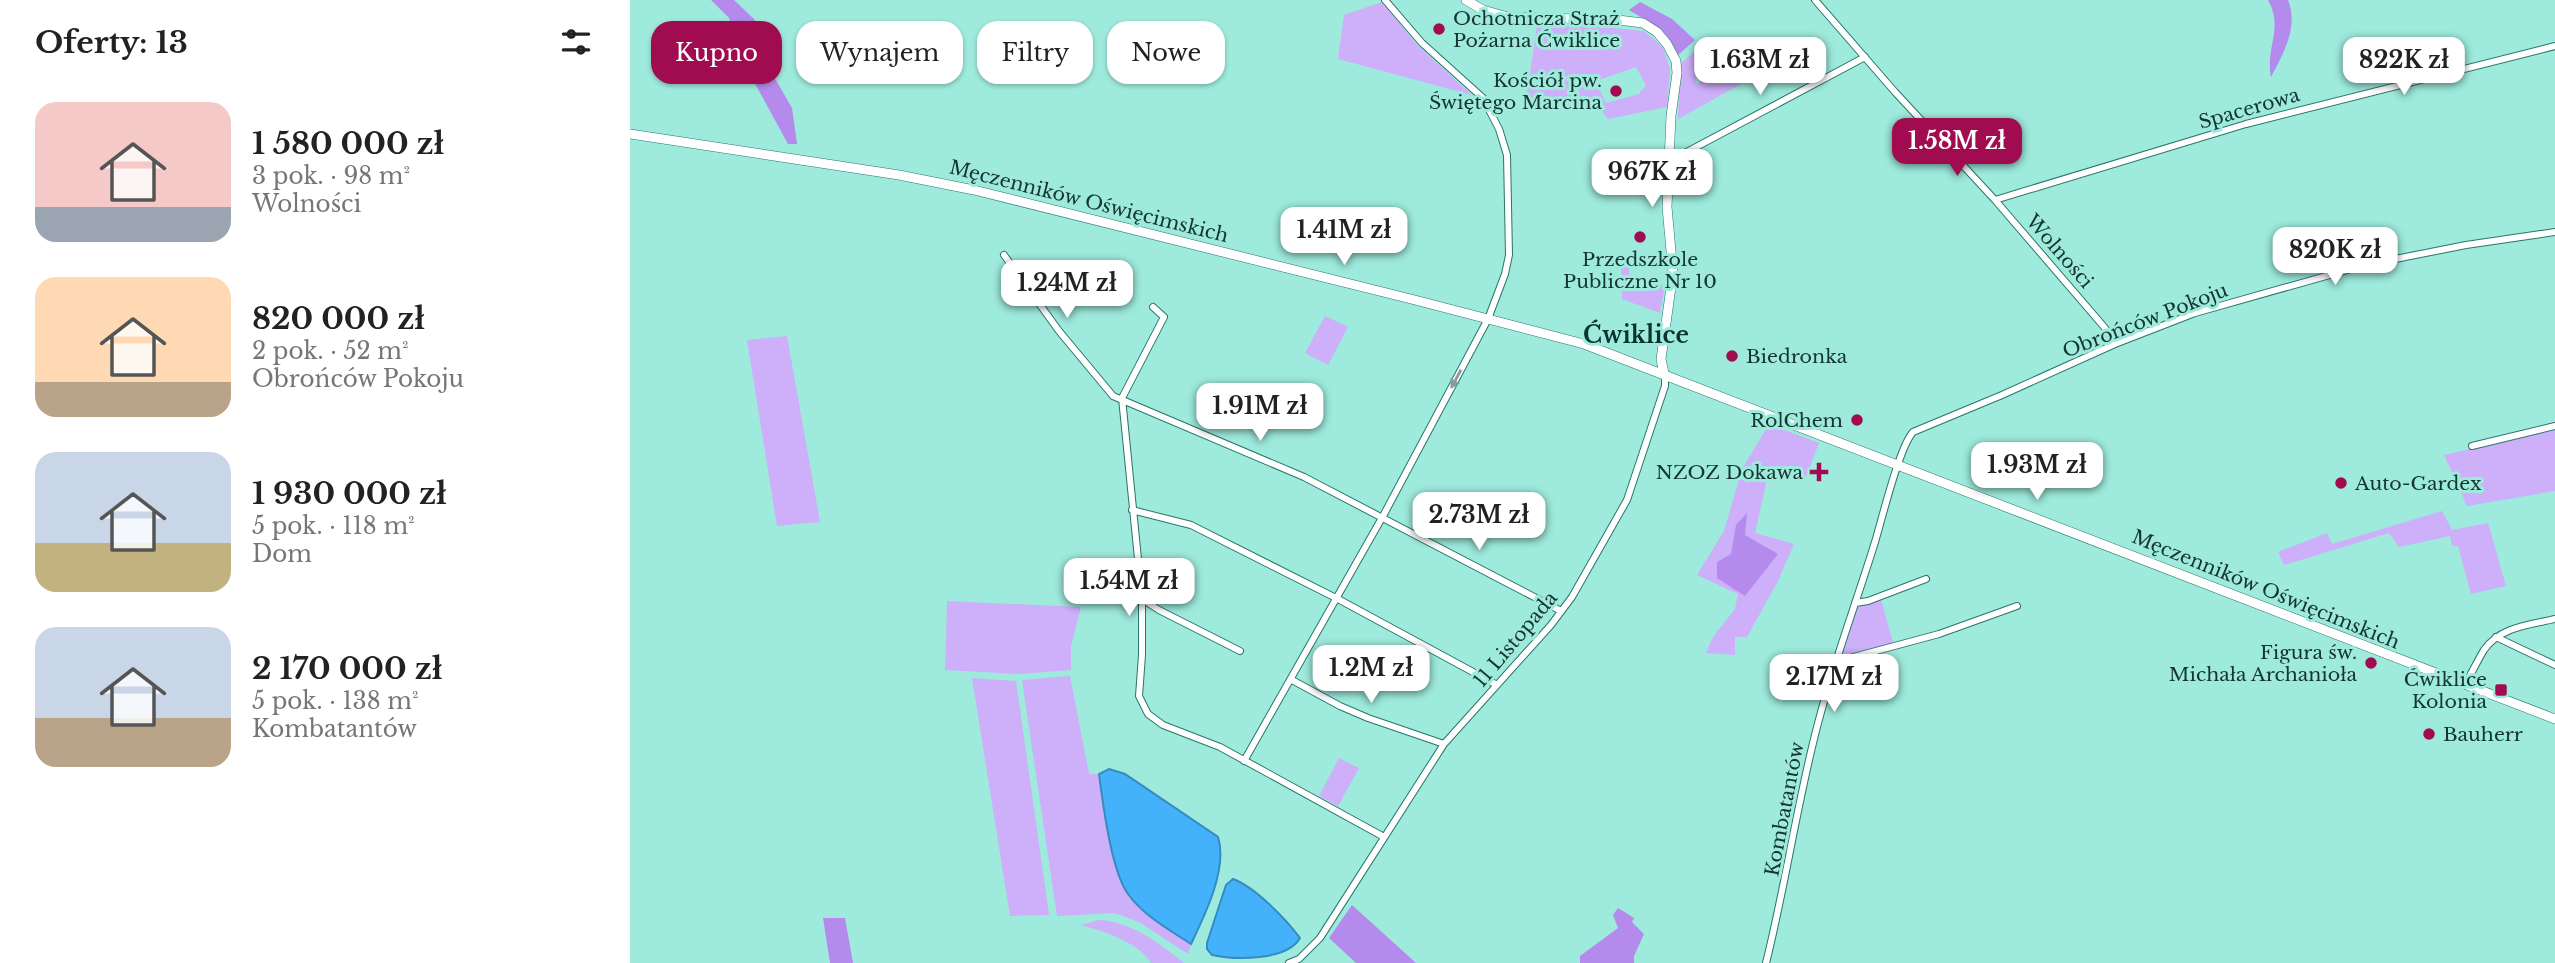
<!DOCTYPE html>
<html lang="pl">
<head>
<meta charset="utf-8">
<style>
  :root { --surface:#fff; --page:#f2f2f2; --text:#222; --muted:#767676; --accent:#a10c50 }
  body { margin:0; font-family:"Libre Baskerville",serif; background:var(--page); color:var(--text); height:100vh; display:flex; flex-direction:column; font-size:26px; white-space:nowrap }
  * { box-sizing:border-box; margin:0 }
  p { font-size:23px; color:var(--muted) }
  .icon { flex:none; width:38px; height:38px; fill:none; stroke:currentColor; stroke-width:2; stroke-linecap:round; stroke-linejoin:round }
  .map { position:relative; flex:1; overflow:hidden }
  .sheet { display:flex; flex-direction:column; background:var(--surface); width:630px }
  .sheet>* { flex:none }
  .guide { position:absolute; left:21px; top:21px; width:665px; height:63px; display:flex; gap:14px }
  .price { position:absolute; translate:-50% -60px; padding:0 16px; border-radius:14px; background:#fff; color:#222; font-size:23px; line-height:46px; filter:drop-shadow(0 2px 4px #0008) }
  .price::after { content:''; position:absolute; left:50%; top:42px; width:21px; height:16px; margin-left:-10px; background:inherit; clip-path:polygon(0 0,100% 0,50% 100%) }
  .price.active { background:var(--accent); color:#fff }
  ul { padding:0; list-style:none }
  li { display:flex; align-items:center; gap:21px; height:175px; padding:0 35px }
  li span { display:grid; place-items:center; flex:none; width:196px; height:140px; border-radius:21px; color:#555 }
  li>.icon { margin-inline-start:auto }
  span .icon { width:84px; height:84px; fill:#fffc; stroke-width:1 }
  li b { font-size:30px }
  h2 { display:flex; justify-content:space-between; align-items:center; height:84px; padding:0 35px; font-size:30px }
  .pill { padding:0 24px; border-radius:21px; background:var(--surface); box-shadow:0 2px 5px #0004; font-size:24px; line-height:63px }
  .pill.active { background:var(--accent); color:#fff }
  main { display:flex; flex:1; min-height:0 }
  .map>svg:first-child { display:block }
  .green { fill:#cdaffa; fill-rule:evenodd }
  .forest { fill:#b48aed }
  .water { fill:#44b1fb; stroke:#368cbe; stroke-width:2 }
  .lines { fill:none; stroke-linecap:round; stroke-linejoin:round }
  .street-casing { stroke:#28766b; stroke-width:8 }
  .secondary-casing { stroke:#28766b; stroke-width:10 }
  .street { stroke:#fff; stroke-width:6 }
  .secondary { stroke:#fff; stroke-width:9 }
  .oneway { fill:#8a9a98 }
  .poi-dot { fill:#a10c50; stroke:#9eeadd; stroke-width:2.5 }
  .labels { text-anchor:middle; stroke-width:6; stroke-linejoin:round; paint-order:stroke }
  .poi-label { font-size:19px; fill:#153530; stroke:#9eeadd; text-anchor:end }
  .street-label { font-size:19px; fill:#153530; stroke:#9eeadd }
  .quarter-label { font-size:23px; font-weight:bold; fill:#09342e; stroke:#9eeadd }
</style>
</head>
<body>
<main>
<section class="sheet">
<h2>Oferty: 13<svg class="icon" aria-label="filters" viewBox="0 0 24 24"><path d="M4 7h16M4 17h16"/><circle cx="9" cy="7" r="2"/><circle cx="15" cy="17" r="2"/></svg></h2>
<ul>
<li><span style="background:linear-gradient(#f6c9c9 75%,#9aa5b1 0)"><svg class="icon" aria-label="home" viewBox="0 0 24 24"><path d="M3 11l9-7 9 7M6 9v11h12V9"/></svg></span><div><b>1 580 000 zł</b><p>3 pok. · 98 m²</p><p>Wolności</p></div></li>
<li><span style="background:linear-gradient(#ffd9b3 75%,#b9a48a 0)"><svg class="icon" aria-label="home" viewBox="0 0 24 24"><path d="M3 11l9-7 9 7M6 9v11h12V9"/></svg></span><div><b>820 000 zł</b><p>2 pok. · 52 m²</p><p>Obrońców Pokoju</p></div></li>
<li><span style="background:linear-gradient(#c9d6e8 65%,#c2b280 0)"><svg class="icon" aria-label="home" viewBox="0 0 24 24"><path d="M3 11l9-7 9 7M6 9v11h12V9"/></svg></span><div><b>1 930 000 zł</b><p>5 pok. · 118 m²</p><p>Dom</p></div></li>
<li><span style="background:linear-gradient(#c9d6e8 65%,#b9a48a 0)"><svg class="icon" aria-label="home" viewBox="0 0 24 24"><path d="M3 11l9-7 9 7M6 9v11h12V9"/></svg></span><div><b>2 170 000 zł</b><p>5 pok. · 138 m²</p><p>Kombatantów</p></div></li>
</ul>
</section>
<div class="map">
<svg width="1925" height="963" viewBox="0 0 1925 963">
  <rect width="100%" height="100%" fill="#9eeadd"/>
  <path class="green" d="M752,2L788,46L842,95L708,59L714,15Z
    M907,25L974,27L1014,31L1033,47L1040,69L1037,107L978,119L967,105L955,106L949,112L902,104L897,94ZM1006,67L1016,85L1009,94L976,103L967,85L969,80Z
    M1067,50L1069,55L1066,84L1107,60L1118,80L1048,119L1050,64Z
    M991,257H998L1000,282H1023L1035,286L1030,313L992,299Z
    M695,316L718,327L698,365L675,353Z
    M157,336L190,522L147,526L117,340Z
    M1139,424L1189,443L1174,482L1138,475L1125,533L1164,544L1148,581L1117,637H1105V655L1076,653L1083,637L1105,609L1108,594L1067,575L1094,531L1112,469Z
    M1925,430V491L1837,506L1814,455Z
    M1812,511L1822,530L1858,523L1876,586L1841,594L1828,546H1822L1820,536L1769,547L1759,533L1654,565L1648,552L1697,533L1702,544Z
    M1251,599L1263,643L1210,657L1227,606L1238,604Z
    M317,601L451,607L441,646V670L389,674L315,670Z
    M440,676L459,774H469L471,789L512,910L561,944L558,954L509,922L485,913L427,916L392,680Z
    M342,678L386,681L419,915L380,916Z
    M709,758L729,768L708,806L689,796Z
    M469,920C502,922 529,943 554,963H521C507,941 475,932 451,925Z"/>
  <path class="forest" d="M81,0H104L125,20L123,40L162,108L167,144H158L116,67L99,18Z
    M1638,0H1658C1669,27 1653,54 1641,77C1635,48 1654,29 1638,0Z
    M1010,2L1042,19L1065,40L1047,56C1036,30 1022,24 999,10Z
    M1117,513L1115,535L1148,554L1115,596L1087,578V562L1101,554L1106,525Z
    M722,905L786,963H726L699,938Z
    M988,908L1004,918L1002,922L1014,934L1004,956V963H950V956L988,928L983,915Z
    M193,918H215L223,963H200Z"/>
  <path class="water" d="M479,769L495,774L588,837C598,868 575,915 561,944C538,929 514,916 498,894C481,870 473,804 469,774Z
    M603,879C625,887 656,919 670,938C657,961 604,960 582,955L577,949V943L596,885Z"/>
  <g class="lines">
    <defs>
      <path id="street" d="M1185,0L1265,92L1365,200L1475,328L1485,344
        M1038,162L1235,57
        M1365,200L1616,124L1925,46
        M374,255L429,331L483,396L674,477L931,611
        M523,307L534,317L492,398L512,599V655L509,696L518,714L533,725L590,747L754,837
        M1842,446L1925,426
        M502,510L561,525L708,599L867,685
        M512,599L529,610L610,651
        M1225,603L1238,601L1296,579
        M1866,637L1925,665
        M1205,662L1309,634L1387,606
        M662,680L710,706L738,718L814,744
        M1834,685C1842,674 1847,661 1854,650C1870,627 1899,625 1925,619
        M614,761L753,516L858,319L875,274L879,255L877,155L869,129L853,98L792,43L755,0
        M659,963L669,959L690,938L814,744L921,625L942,597L997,500L1035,386V375
        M1136,963C1155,887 1166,810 1185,735C1201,669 1225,607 1245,542C1252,519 1269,448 1283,432L1372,395L1485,344L1565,313L1735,265L1836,245L1925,232"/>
      <path id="secondary" d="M836,0L853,10L878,17L988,20L1013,23L1027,32L1037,44L1046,61L1047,73L1041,116L1037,207L1043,273L1031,359L1034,373
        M0,134L269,175L344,190L781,299L954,344L1925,719"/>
    </defs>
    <use href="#street" class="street-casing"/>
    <use href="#secondary" class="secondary-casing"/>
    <use href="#street" class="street"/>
    <use href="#secondary" class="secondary"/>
  </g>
  <defs><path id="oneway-solid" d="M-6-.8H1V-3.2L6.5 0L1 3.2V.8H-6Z" transform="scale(1.75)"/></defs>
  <use class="oneway" href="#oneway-solid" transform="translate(826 379) rotate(118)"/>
  <g class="poi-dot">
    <circle cx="809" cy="29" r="7"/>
    <circle cx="986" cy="91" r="7"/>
    <circle cx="1010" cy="237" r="7"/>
    <circle cx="1102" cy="356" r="7"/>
    <circle cx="1227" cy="420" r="7"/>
    <path d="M1185.5 461.5h7v7h7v7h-7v7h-7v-7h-7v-7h7z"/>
    <circle cx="1711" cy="483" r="7"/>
    <circle cx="1741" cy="663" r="7"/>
    <rect x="1864" y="683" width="14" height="14" rx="3.5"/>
    <circle cx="1799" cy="734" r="7"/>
  </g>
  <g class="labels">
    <g class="poi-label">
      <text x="823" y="25" text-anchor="start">Ochotnicza Straż<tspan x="823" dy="22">Pożarna Ćwiklice</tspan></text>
      <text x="972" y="87">Kościół pw.<tspan x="972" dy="22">Świętego Marcina</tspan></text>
      <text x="1010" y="266" text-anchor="middle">Przedszkole<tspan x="1010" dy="22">Publiczne Nr 10</tspan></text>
      <text x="1116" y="363" text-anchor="start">Biedronka</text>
      <text x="1213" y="427">RolChem</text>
      <text x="1173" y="479">NZOZ Dokawa</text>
      <text x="1725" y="490" text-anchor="start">Auto-Gardex</text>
      <text x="1727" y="659">Figura św.<tspan x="1727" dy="22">Michała Archanioła</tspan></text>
      <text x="1857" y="686">Ćwiklice<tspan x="1857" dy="22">Kolonia</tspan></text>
      <text x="1813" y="741" text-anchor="start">Bauherr</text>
    </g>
    <g class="street-label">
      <text transform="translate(1619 108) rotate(-16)" y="7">Spacerowa</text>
      <text transform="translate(459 201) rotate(14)" y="7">Męczenników Oświęcimskich</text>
      <text transform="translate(1430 251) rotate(49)" y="7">Wolności</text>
      <text transform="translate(1515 320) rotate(-21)" y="7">Obrońców Pokoju</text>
      <text transform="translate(1636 589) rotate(22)" y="7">Męczenników Oświęcimskich</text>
      <text transform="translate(885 639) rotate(-50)" y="7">11 Listopada</text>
      <text transform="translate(1154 809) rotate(-79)" y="7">Kombatantów</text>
    </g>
    <g class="quarter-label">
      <text x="1006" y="343">Ćwiklice</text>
    </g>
  </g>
</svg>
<b class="price" style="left:1130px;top:97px">1.63M zł</b>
<b class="price" style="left:1774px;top:97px">822K zł</b>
<b class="price active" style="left:1327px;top:178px">1.58M zł</b>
<b class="price" style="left:1022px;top:209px">967K zł</b>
<b class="price" style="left:714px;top:267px">1.41M zł</b>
<b class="price" style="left:1705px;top:287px">820K zł</b>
<b class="price" style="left:437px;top:320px">1.24M zł</b>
<b class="price" style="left:630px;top:443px">1.91M zł</b>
<b class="price" style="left:1407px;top:502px">1.93M zł</b>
<b class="price" style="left:849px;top:552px">2.73M zł</b>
<b class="price" style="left:499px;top:618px">1.54M zł</b>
<b class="price" style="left:741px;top:705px">1.2M zł</b>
<b class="price" style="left:1204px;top:714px">2.17M zł</b>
<div class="guide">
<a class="pill active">Kupno</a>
<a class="pill">Wynajem</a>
<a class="pill">Filtry</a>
<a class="pill">Nowe</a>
</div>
</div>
</main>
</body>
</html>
